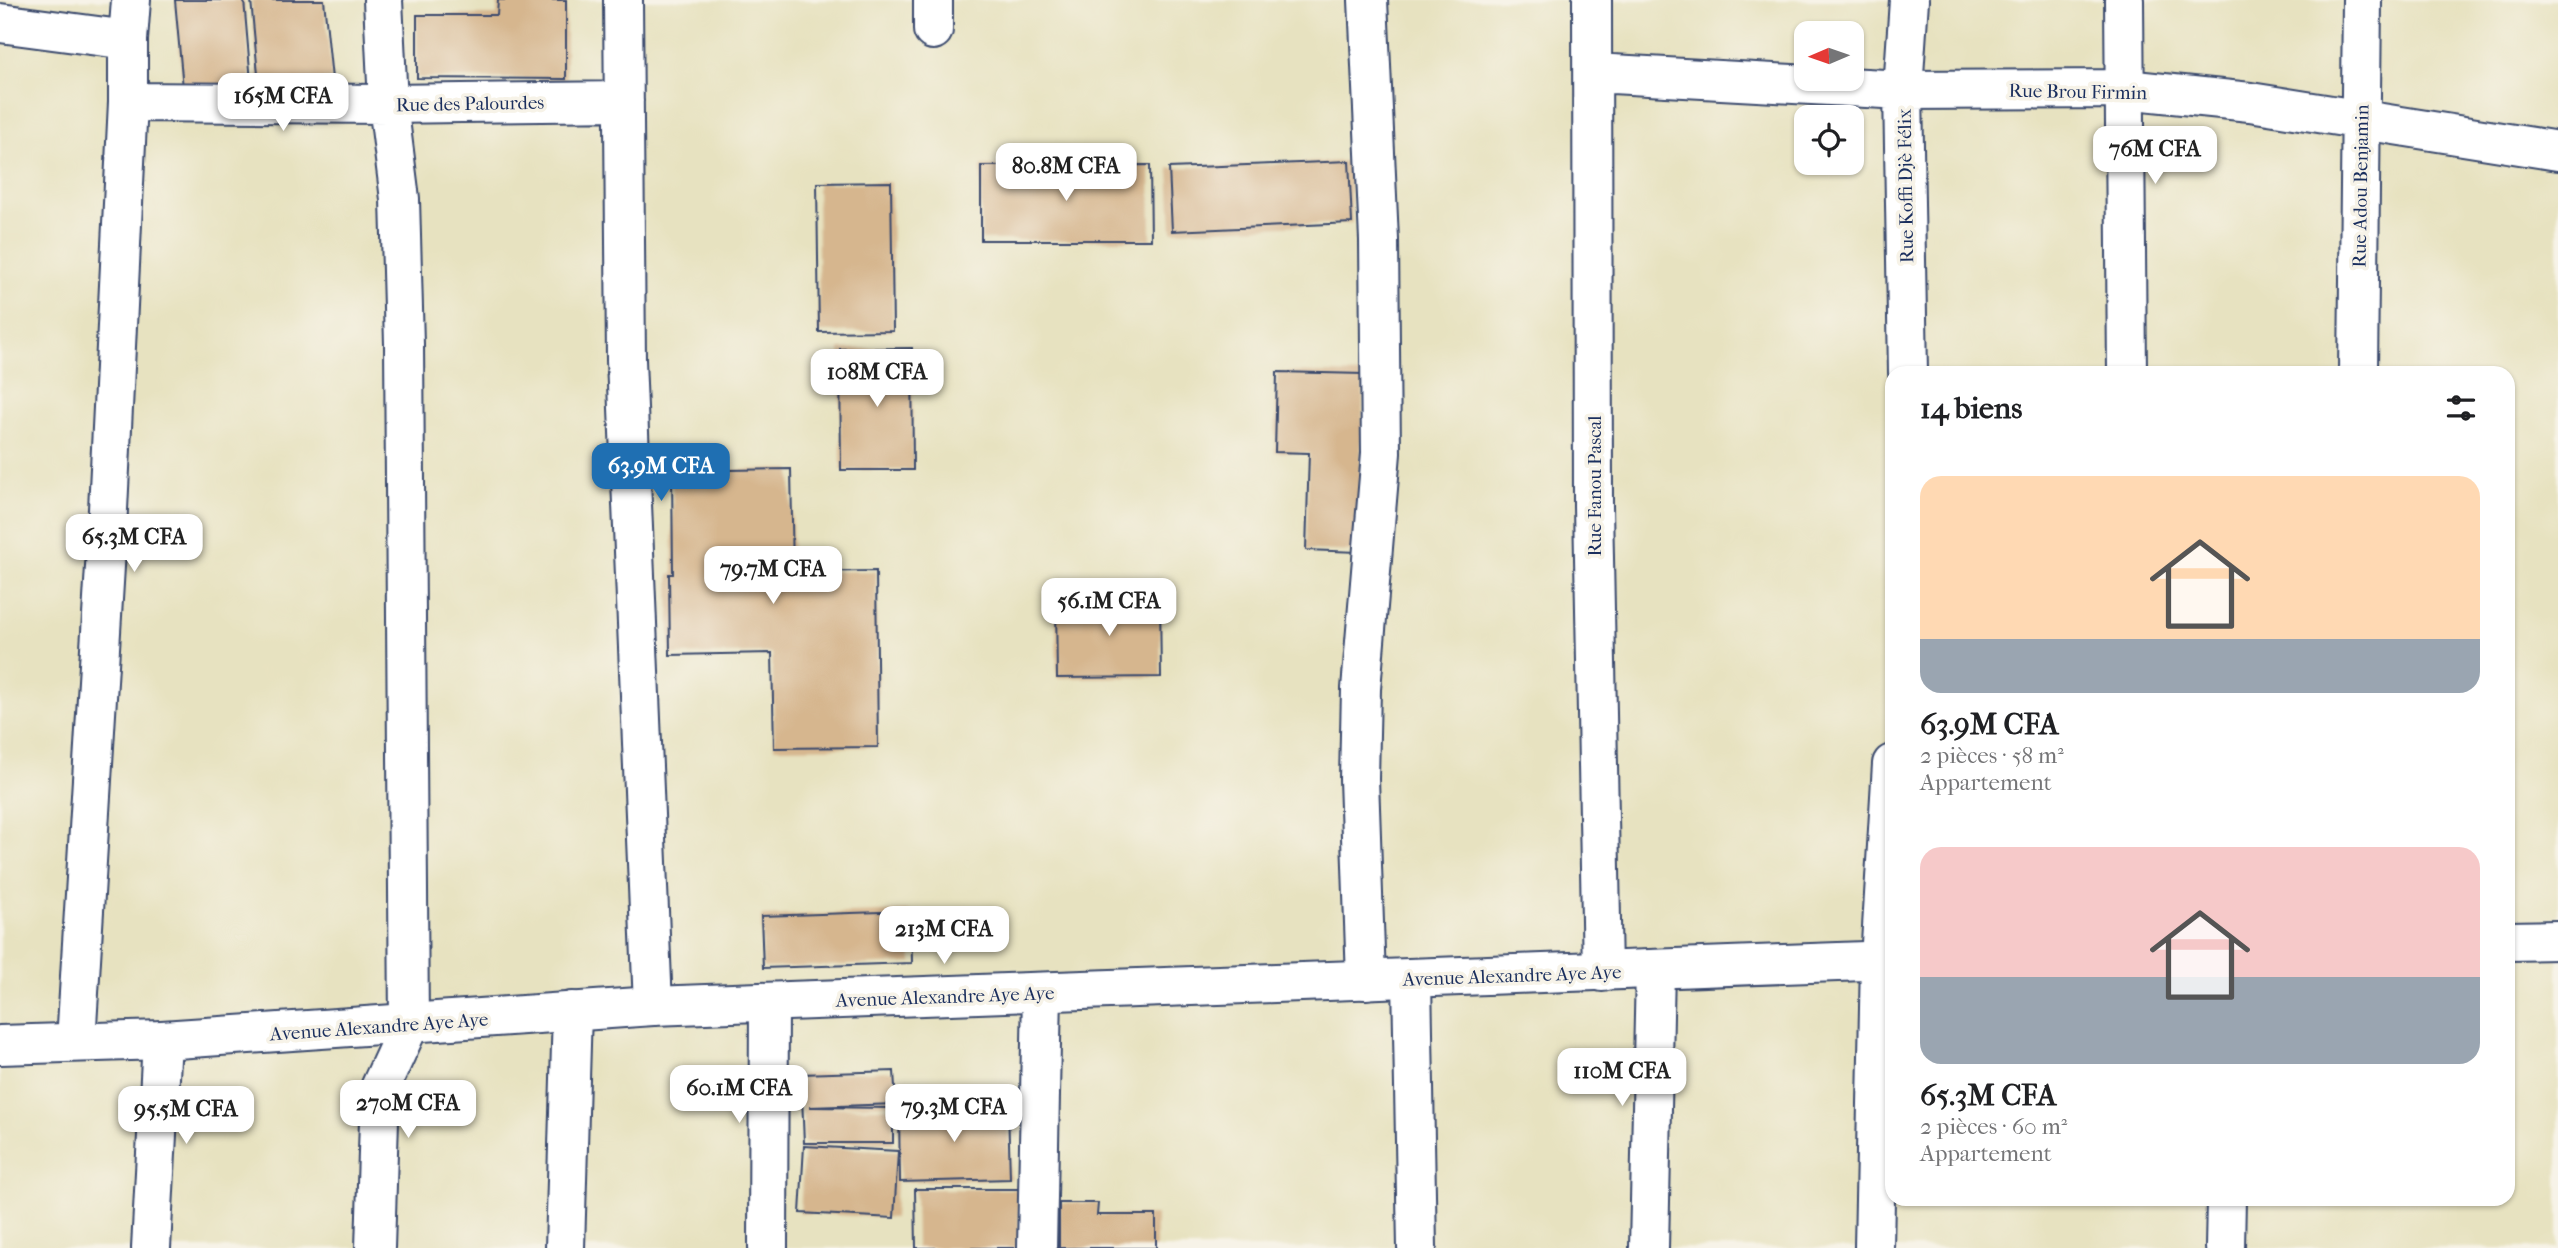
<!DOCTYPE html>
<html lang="fr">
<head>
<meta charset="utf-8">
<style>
  :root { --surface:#fff; --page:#f2f2f2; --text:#202124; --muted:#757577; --accent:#1f6fb2 }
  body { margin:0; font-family:"IM FELL French Canon",serif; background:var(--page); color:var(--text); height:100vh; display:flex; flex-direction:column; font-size:26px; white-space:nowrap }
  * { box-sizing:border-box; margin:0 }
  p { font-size:23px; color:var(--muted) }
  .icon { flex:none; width:38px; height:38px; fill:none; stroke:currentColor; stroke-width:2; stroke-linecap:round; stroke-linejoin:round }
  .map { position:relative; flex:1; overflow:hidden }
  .panel { position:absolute; left:1885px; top:366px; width:630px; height:840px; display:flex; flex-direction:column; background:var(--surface); border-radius:21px; box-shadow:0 2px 5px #0004 }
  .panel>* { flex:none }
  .needle { width:46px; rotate:268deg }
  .fabs { position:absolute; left:1794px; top:21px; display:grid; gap:14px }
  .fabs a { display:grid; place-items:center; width:70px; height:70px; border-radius:14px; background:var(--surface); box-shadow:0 2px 5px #0004; font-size:35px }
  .price { position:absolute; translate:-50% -60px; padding:0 16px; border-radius:14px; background:#fff; color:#222; font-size:23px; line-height:46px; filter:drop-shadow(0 2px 4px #0008) }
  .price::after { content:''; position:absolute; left:50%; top:42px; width:21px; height:16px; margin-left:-10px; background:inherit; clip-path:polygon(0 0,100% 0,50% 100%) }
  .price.active { background:var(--accent); color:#fff }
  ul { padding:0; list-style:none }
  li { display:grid; align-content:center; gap:14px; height:371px; padding:0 35px }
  li span { display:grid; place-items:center; height:217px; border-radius:21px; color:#555 }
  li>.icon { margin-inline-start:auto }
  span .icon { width:126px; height:126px; fill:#fffc; stroke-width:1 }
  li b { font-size:30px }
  h2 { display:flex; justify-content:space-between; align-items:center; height:84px; padding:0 35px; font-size:30px }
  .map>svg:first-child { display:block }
  .building { fill:#d6b68e }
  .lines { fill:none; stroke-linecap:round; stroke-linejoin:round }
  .minor-casing { stroke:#3a4a6d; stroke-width:42 }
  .tertiary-casing { stroke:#3a4a6d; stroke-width:42 }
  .minor { stroke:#fff; stroke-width:38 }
  .tertiary { stroke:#fff; stroke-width:38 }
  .labels { text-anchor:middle; stroke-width:7; stroke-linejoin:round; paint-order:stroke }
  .street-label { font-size:19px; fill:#1b2f5e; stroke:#f7f3e8 }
</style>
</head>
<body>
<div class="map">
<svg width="2558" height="1248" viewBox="0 0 2558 1248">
  <rect width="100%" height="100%" fill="#f7f3e8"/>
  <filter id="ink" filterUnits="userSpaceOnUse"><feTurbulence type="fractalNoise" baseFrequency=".0143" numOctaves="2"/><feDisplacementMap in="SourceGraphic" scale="14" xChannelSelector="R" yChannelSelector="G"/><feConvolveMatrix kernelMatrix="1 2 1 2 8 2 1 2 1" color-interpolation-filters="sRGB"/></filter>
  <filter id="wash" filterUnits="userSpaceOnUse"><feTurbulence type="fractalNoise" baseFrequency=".00686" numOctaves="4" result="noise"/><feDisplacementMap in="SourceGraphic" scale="28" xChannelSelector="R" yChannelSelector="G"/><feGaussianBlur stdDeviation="1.57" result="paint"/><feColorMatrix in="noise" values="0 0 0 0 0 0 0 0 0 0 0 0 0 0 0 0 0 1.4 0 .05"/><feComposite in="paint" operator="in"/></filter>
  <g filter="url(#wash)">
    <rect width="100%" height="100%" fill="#e7e2c0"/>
    <g id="blocks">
      <path class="building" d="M175,0H244L251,82L183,88Z
        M251,0H324L332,79L259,85Z
        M498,0H566V79L417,78V15H497Z
        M1349,161L1352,223L1172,231L1169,168Z
        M1150,165L1151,240H981V166Z
        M891,182L893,331L819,332L817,183Z
        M912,348L913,470H841L840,349Z
        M1277,372L1364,374L1358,552L1306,550L1309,453L1275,452Z
        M791,469L793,572L876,571L878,747L774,748L772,653L670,655L669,574H673L672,471Z
        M1160,598L1161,677L1057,678L1056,600Z
        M911,911L912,963L763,968L761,916Z
        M894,1071L896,1104L809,1107L893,1108V1143H804L801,1074Z
        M1008,1107L1010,1179L900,1182L899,1109Z
        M804,1146L898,1151L894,1218L800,1213Z
        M915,1189H1019V1248H916Z
        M1059,1203H1098L1097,1215H1156V1248H1059Z"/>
    </g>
  </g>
  <g filter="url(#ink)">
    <use href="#blocks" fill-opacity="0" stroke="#3a4a6d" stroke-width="2"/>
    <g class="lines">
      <defs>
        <path id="minor" d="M623,0L626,360L653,1006
          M933,0V30
          M1592,0L1593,506L1602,972
          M2124,0L2127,373
          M0,23L128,40V102L388,104L624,101
          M128,40L131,0
          M1594,73L1903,90L2125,89L2250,102L2558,151
          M1908,373L1903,90L1909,0
          M2358,373L2362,0
          M1412,979L1417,1248
          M1366,980L1359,779L1361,689L1381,453L1379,240L1368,0
          M76,1042L106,550L128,102
          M151,1248L162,1040
          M375,1248L380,1088L409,1025L404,344L400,199L388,104L383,0
          M565,1248L572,1011
          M768,1248L769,1002
          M1037,1248L1042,992
          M1649,1248L1655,969
          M1874,1248L1880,960L1892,764
          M2225,1248L2226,1199"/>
        <path id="tertiary" d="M2508,941L2558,940
          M0,1045L162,1040L653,1006L1892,960"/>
      </defs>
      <use href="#minor" class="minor-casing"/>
      <use href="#tertiary" class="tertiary-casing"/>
      <use href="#minor" class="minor"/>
      <use href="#tertiary" class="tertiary"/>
    </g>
  </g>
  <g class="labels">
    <g class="street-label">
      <text transform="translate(2078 91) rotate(1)" y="7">Rue Brou Firmin</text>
      <text transform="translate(470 103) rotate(-1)" y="7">Rue des Palourdes</text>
      <text transform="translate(1905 186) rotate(-91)" y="7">Rue Koffi Djè Félix</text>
      <text transform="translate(2360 186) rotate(-89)" y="7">Rue Adou Benjamin</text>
      <text transform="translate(1594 486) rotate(-90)" y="7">Rue Fanou Pascal</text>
      <text transform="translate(1512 975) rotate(-2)" y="7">Avenue Alexandre Aye Aye</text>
      <text transform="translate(945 996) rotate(-2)" y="7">Avenue Alexandre Aye Aye</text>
      <text transform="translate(379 1026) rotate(-4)" y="7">Avenue Alexandre Aye Aye</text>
    </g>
  </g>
</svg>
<div class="fabs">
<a><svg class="needle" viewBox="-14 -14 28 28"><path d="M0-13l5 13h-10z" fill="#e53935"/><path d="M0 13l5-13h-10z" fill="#757577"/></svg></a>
<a><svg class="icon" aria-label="locate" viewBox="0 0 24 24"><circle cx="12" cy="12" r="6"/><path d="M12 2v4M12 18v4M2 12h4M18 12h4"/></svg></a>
</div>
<b class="price" style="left:283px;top:133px">165M CFA</b>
<b class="price" style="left:2155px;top:186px">76M CFA</b>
<b class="price" style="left:1066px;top:203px">80.8M CFA</b>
<b class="price" style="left:877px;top:409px">108M CFA</b>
<b class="price active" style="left:661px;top:503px">63.9M CFA</b>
<b class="price" style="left:134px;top:574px">65.3M CFA</b>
<b class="price" style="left:773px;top:606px">79.7M CFA</b>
<b class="price" style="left:1109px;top:638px">56.1M CFA</b>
<b class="price" style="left:944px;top:966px">213M CFA</b>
<b class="price" style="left:1622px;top:1108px">110M CFA</b>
<b class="price" style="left:739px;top:1125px">60.1M CFA</b>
<b class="price" style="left:408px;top:1140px">270M CFA</b>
<b class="price" style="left:954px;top:1144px">79.3M CFA</b>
<b class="price" style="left:186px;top:1146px">95.5M CFA</b>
<section class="panel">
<h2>14 biens<svg class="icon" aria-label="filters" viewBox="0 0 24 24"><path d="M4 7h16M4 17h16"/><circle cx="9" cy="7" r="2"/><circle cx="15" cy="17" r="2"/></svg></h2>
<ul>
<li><span style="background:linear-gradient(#ffd9b3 75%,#9aa5b1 0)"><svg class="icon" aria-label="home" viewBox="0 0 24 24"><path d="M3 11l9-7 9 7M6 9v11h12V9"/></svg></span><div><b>63.9M CFA</b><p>2 pièces · 58 m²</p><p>Appartement</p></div></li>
<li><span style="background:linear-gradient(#f6c9c9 60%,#9aa5b1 0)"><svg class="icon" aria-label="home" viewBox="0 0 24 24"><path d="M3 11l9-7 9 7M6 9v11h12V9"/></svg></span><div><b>65.3M CFA</b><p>2 pièces · 60 m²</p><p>Appartement</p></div></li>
</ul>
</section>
</div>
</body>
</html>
